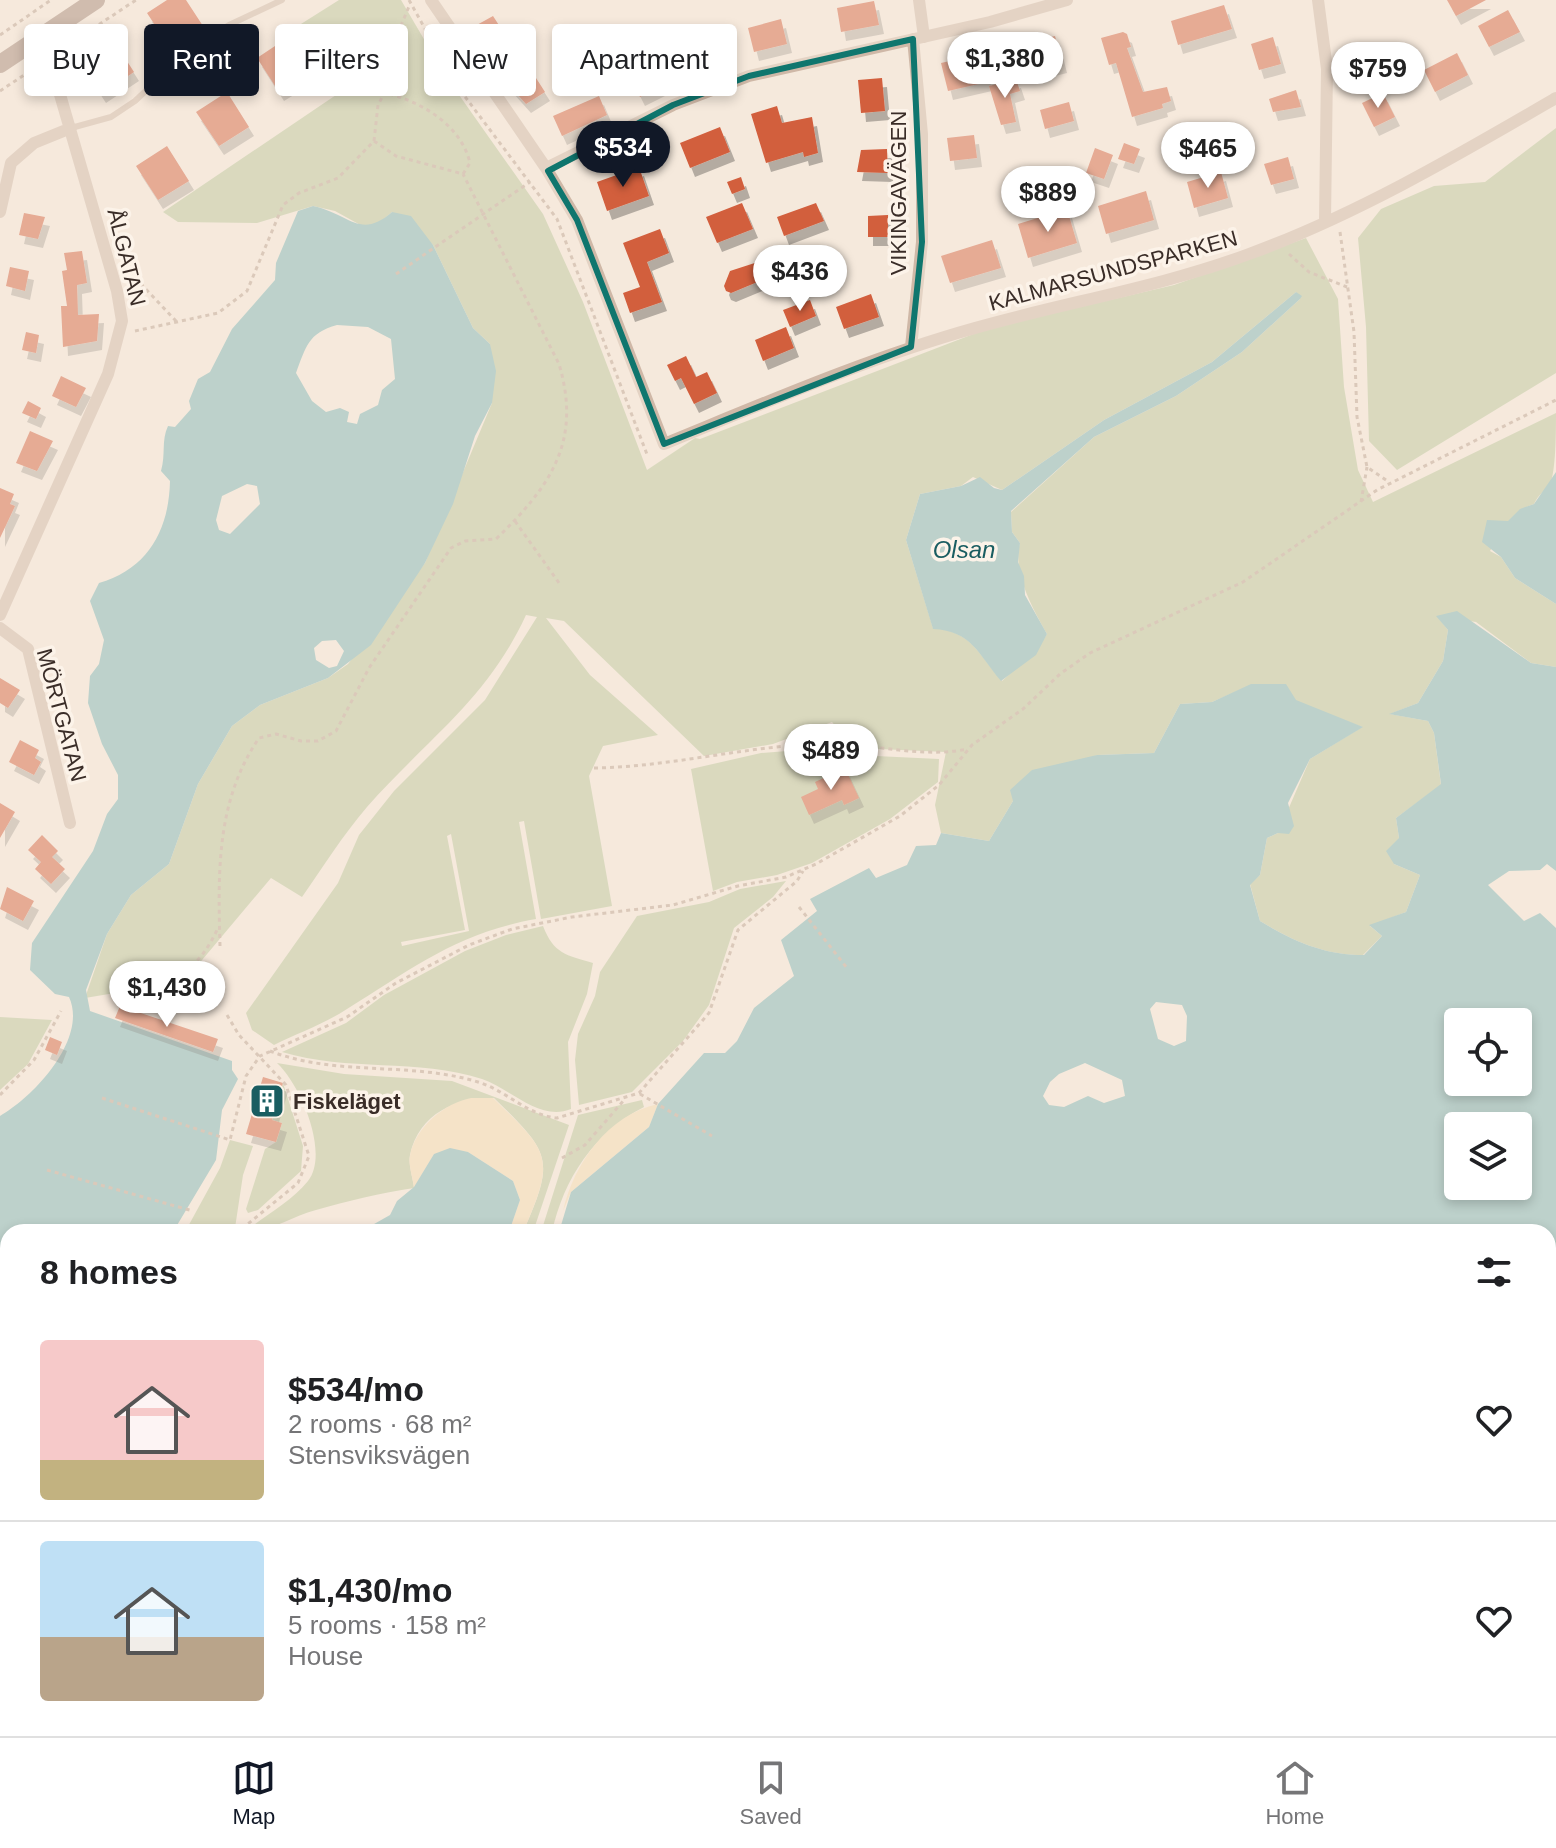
<!DOCTYPE html>
<html lang="en">
<head>
<meta charset="utf-8">
<style>
  :root { --surface:#fff; --page:#f2f2f2; --text:#202124; --muted:#757577; --line:#e0e0e0; --accent:#111827 }
  body { margin:0; font-family:Arial,sans-serif; background:var(--page); color:var(--text); height:100vh; display:flex; flex-direction:column; font-size:30px; white-space:nowrap }
  * { box-sizing:border-box; margin:0 }
  p { font-size:26px; color:var(--muted) }
  .icon { flex:none; width:44px; height:44px; fill:none; stroke:currentColor; stroke-width:2; stroke-linecap:round; stroke-linejoin:round }
  .map { position:relative; flex:1; overflow:hidden }
  .drawer { position:absolute; left:0px; top:1224px; width:1556px; height:512px; display:flex; flex-direction:column; background:var(--surface); border-radius:24px 24px 0 0; box-shadow:0 4px 12px #0003 }
  .drawer>* { flex:none }
  .hud { position:absolute; left:24px; top:24px; width:800px; height:72px; display:flex; gap:16px }
  .buttons { position:absolute; left:1444px; top:1008px; display:grid; gap:16px }
  .buttons a { display:grid; place-items:center; width:88px; height:88px; border-radius:8px; background:var(--surface); box-shadow:0 4px 12px #0003; font-size:40px }
  .price { position:absolute; translate:-50% -68px; padding:0 18px; border-radius:28px; background:#fff; color:#222; font-size:26px; line-height:52px; filter:drop-shadow(0 2px 4px #0008) }
  .price::after { content:''; position:absolute; left:50%; top:48px; width:24px; height:18px; margin-left:-12px; background:inherit; clip-path:polygon(0 0,100% 0,50% 100%) }
  .price.selected { background:var(--accent); color:#fff }
  ul { padding:0; list-style:none }
  li { display:flex; align-items:center; gap:24px; height:200px; padding:0 40px }
  li+li { border-top:2px solid var(--line) }
  li span { display:grid; place-items:center; flex:none; width:224px; height:160px; border-radius:8px; color:#555 }
  li>.icon { margin-inline-start:auto }
  span .icon { width:96px; height:96px; fill:#fffc; stroke-width:1 }
  li b { font-size:34px }
  h2 { display:flex; justify-content:space-between; align-items:center; height:96px; padding:0 40px; font-size:34px }
  .pill { padding:0 28px; border-radius:8px; background:var(--surface); box-shadow:0 4px 12px #0003; font-size:28px; line-height:72px }
  .pill.selected { background:var(--accent); color:#fff }
  .tabs { display:flex; justify-content:space-around; align-items:center; height:112px; border-top:2px solid var(--line); background:var(--surface); font-size:22px; color:var(--muted) }
  .tabs a { display:grid; justify-items:center; gap:4px }
  .tabs .selected { color:var(--accent) }
  .map>svg:first-child { display:block }
  .green { fill:#b8c69a; fill-rule:evenodd }
  .sand { fill:#f3dbb0 }
  .water { fill:#78b4b5; fill-rule:evenodd }
  .building { fill:#d25e3d; filter:url(#shadow) }
  .lines { fill:none; stroke-linecap:round; stroke-linejoin:round }
  .path { stroke:#bba290; stroke-width:3; stroke-dasharray:4 4; stroke-linecap:butt }
  .lane { stroke:#cfb8a7; stroke-width:6 }
  .street { stroke:#cfb8a7; stroke-width:12 }
  .secondary { stroke:#a38677; stroke-width:18 }
  .marked { fill:none; stroke:#0f766e; stroke-width:6; stroke-linejoin:round }
  .labels { text-anchor:middle; stroke-width:7; stroke-linejoin:round; paint-order:stroke }
  .street-label { font-size:22px; fill:#3a2d28; stroke:#fcf3e9 }
  .poi-label { font-size:22px; font-weight:bold; fill:#3a2d28; stroke:#fcf3e9; text-anchor:start }
  .water-label { font-size:24px; font-style:italic; fill:#195d61; stroke:#fcf3e9 }
</style>
</head>
<body>
<div class="map">
<svg width="1556" height="1736" viewBox="0 0 1556 1736">
  <defs>
    <filter id="shadow"><feDropShadow dx="5" dy="9" stdDeviation="0" flood-color="#0004"/></filter>
  </defs>
  <rect width="100%" height="100%" fill="#f5e9dc"/>
  <path class="green" d="M339,0H401L445,75L543,214L583,302L647,470L695,438L700,439L989,328L1174,285L1306,238L1338,299L1344,387L1358,470L1373,502L1556,413C1556,431 1556,470 1550,485C1543,492 1539,494 1534,504C1511,512 1502,531 1490,551L1501,557L1515,578L1556,604V667L1531,663L1476,622L1437,616L1448,630L1443,661L1418,703L1390,714L1428,721L1434,733L1441,785L1396,818L1399,838L1394,864L1420,875L1406,912L1370,926L1382,936L1363,955C1324,955 1293,941 1260,921L1250,884L1260,875L1267,838L1278,833L1310,759L1362,727L1251,685L1212,702L1180,704L1154,753L1097,755L1013,801L989,841L941,833L935,805L946,752L879,749L849,742L832,722L773,744L704,756L564,621L546,618L590,675L658,735L603,746L589,776L612,906L541,919L524,821L519,822L536,919C457,933 413,968 347,1009C324,1024 298,1033 274,1045L252,1030L246,1013L338,883L359,835L394,791L485,700L537,617L526,615C487,700 426,740 367,807C343,835 323,867 302,897L271,878L171,997L145,988L85,998L107,934L131,895L169,864L198,784L232,726L260,705L328,678L348,664L425,563L492,403L490,344L473,328L433,245L392,212L377,225L364,227L335,211L313,206L257,223L178,222L163,212L336,95L293,29ZM1296,292L1300,299L1242,352L1176,396L1094,437L1011,512L1012,532L1020,543C1012,572 1033,609 1047,634L1037,649L1002,681C978,654 972,631 933,628L906,540L920,494L961,486L973,477L1002,490L1104,420L1212,362ZM451,834L469,931L402,946L401,942L465,930L447,836Z
    M1556,128V373L1397,470L1369,441L1366,327L1358,238L1381,209L1434,186L1485,182Z
    M825,748L876,756L939,759L938,782L890,819L812,863L777,875L737,882L713,891L691,769L761,753Z
    M786,881L773,897L734,928L709,1005L683,1041L632,1092L579,1105L575,1060L578,1034L595,996L600,972L637,916L709,902L740,889Z
    M543,926C554,954 566,955 593,963L587,994L568,1042L571,1109C540,1122 511,1089 482,1079C418,1058 347,1072 282,1052L346,1023L384,995L465,951L506,935Z
    M0,1017L52,1020L28,1064L0,1090Z
    M277,1063L344,1074L452,1081L569,1125L533,1232H523C556,1158 550,1153 494,1098C456,1098 419,1113 410,1155C408,1164 413,1178 414,1188C381,1193 347,1201 316,1210C290,1217 271,1232 245,1232C265,1215 291,1202 308,1181C330,1153 300,1084 277,1063Z
    M283,1083L303,1146L301,1171L258,1210L248,1213L246,1209L265,1149L276,1142L282,1123L272,1120Z
    M642,1100L644,1107C594,1133 564,1178 552,1232H541L578,1115Z
    M230,1140L253,1146L243,1175L235,1228L233,1232H185L220,1168Z"/>
  <path class="sand" d="M471,1098H493C550,1153 556,1157 523,1232H509L520,1200L513,1181L468,1152L434,1154L414,1188C413,1178 408,1165 410,1156C415,1127 445,1103 471,1098Z
    M658,1104L649,1127L571,1192L563,1211C574,1163 608,1115 658,1104Z"/>
  <path class="water" d="M313,206C350,214 360,240 392,212L411,216L433,245L473,328L490,344L496,371L492,403L475,436L453,504L425,563L371,645L328,678L260,705L232,726L198,784L169,864L131,895L107,934L86,990L90,1011L232,1061V1070L238,1079L222,1110L216,1160L173,1232H8V1422L0,1426V1116C35,1096 88,1038 69,997L55,994L30,970L32,943L93,851L107,814L118,799V775L102,744L88,703L90,676L99,664L104,640L90,601L99,583C148,569 169,530 170,481L161,471C166,454 161,441 168,426L175,427L191,409L189,401L198,379L210,372L232,329L275,280L276,263L298,211ZM337,325L368,327L391,339L395,379L382,390L378,405L360,414L357,424L347,422L349,412L340,408L326,412L312,401L296,373C306,347 308,333 337,325ZM247,484L257,486L260,504L230,534L219,530L216,520L222,496ZM336,640L344,651L337,666L329,668L316,660L314,648L322,641Z
    M1296,292L1302,296L1300,299L1242,352L1176,396L1094,437L1011,511L1012,532L1020,543L1018,562L1024,576L1025,595L1047,634L1036,655L1001,681C978,654 972,631 933,629L906,540L920,494L961,486L980,477L994,488L1002,490L1104,420L1212,362Z
    M1556,472V604L1515,578L1501,557L1482,542L1487,520L1508,521L1520,509L1534,504Z
    M1457,611L1531,663L1556,667V871L1547,864L1540,870L1509,871L1488,885L1524,921L1540,913L1556,928V1736H0V1441L8,1438V1728H1548V1232H559L571,1192L649,1127L658,1104L704,1053H725L737,1041L754,1008L794,976L781,940L817,911L810,899L869,868L876,878L907,865L916,846L936,845L941,833L989,841L1013,801L1010,790L1032,770L1097,755L1154,753L1180,704L1212,702L1251,684H1286L1296,700L1363,727L1310,759L1288,803L1294,826L1289,834L1278,833L1267,838L1260,875L1250,885L1260,921C1293,941 1324,955 1364,955L1382,936L1369,925L1406,912L1420,875L1394,864L1386,851L1399,838L1396,818L1441,784L1434,733L1428,721L1389,714L1418,703L1443,661L1448,630L1436,616ZM1156,1002L1182,1005L1187,1016L1186,1041L1174,1046L1158,1039L1150,1009ZM1458,1022H1518V1082H1458ZM1085,1063L1122,1080L1125,1096L1104,1103L1088,1096L1064,1107L1049,1105L1043,1096L1050,1082L1059,1074ZM1458,1126H1518V1186H1458Z
    M450,1148L468,1152L513,1181L520,1200L509,1232H360L390,1215L397,1201L414,1187L434,1154Z"/>
  <path class="building" d="M167,0H186L203,26L170,48L147,13Z
    M1447,0H1486L1456,16Z
    M874,1L879,25L841,32L837,8Z
    M1224,5L1232,29L1178,45L1171,21Z
    M1508,10L1520,32L1489,47L1478,26Z
    M493,16L506,36L488,47L475,26Z
    M781,19L787,44L754,52L748,28Z
    M1123,32L1127,34L1131,47L1127,48L1143,92L1167,87L1171,101L1162,104L1163,108L1132,117L1116,63L1109,65L1101,38Z
    M716,36L726,61L694,73L684,48Z
    M1055,36L1062,64L1042,69L1035,41Z
    M1273,37L1281,64L1259,70L1251,44Z
    M112,38L134,72L101,94L78,59Z
    M287,38L310,73L279,92L257,58Z
    M646,42L666,84L640,97L619,55Z
    M1457,53L1468,75L1435,92L1424,70Z
    M981,54L987,82L948,91L941,63Z
    M527,64L545,92L526,104L508,84L512,82L508,76Z
    M882,78L885,111L861,113L858,80Z
    M1016,79L1020,91L1010,94L1016,122L1001,125L989,86Z
    M1296,90L1301,107L1273,112L1269,99Z
    M227,92L249,127L219,146L196,112Z
    M1383,93L1395,117L1374,127L1362,103Z
    M599,96L607,115L562,136L553,116Z
    M1069,102L1074,121L1045,129L1040,110Z
    M777,106L782,123L812,117L818,153L804,157L803,152L766,163L751,114Z
    M720,127L730,152L690,168L680,143Z
    M974,135L977,158L950,161L947,138Z
    M1124,143L1140,149L1134,164L1118,159Z
    M167,146L189,181L158,200L136,166Z
    M1095,148L1113,155L1104,179L1086,173Z
    M887,149L888,173L857,172L861,150Z
    M1288,157L1294,179L1271,185L1264,164Z
    M639,167L649,196L607,211L597,182Z
    M1221,172L1228,198L1194,208L1187,182Z
    M741,177L745,189L732,194L727,182Z
    M1146,191L1154,220L1106,234L1098,206Z
    M742,203L753,229L717,243L706,217Z
    M816,203L824,221L784,236L777,217Z
    M1067,209L1077,243L1028,258L1018,224Z
    M24,213L45,217L38,239L19,235Z
    M888,215V237H868V216Z
    M660,229L669,253L647,262L662,302L630,313L623,293L640,287L623,243Z
    M992,240L1001,268L950,283L941,256Z
    M82,251L87,283L77,285L78,315L99,314L97,341L63,347L61,306H67L62,271L67,270L64,253Z
    M780,255L786,270L731,293L726,291L724,286L730,271Z
    M10,267L29,271L25,291L6,286Z
    M871,294L879,317L844,329L836,307Z
    M810,300L816,316L790,327L783,310Z
    M786,327L794,348L763,361L755,340Z
    M26,332L39,335L36,353L22,350Z
    M686,356L696,377L707,372L717,393L694,404L681,378L675,381L667,365Z
    M61,376L86,388L76,407L52,396Z
    M28,401L41,408L36,419L22,413Z
    M30,431L53,441L37,471L16,463Z
    M0,488L14,494L10,504L15,506L0,538Z
    M0,678L20,690L8,708L0,703Z
    M20,740L39,750L35,758L41,762L34,775L9,762Z
    M845,768L859,798L844,805L842,800L809,815L801,797L818,789L815,782Z
    M0,803L15,812L0,838Z
    M42,835L58,851L52,857L65,869L51,884L35,869L41,862L28,850Z
    M7,887L34,901L23,921L0,909Z
    M120,1006L218,1039L213,1052L115,1018Z
    M50,1037L62,1042L57,1055L45,1050Z
    M263,1077L283,1083L272,1120L282,1123L276,1142L246,1134Z"/>
  <g class="lines">
    <path class="path" d="M409,0L457,86L557,219L648,457
      M0,35L51,0
      M59,51L136,0
      M0,91L36,67
      M374,141L396,156L463,174L470,163C461,125 422,102 386,93
      M1340,232L1354,332L1357,417L1367,467L1389,482
      M1289,254L1309,272L1347,287
      M124,266L176,321
      M396,274L530,182
      M135,331L218,313L247,291L283,205L299,193L338,178L374,141L378,105L385,92L387,59L410,4
      M1361,502L1367,467
      M515,521L559,583
      M594,768C671,767 744,746 821,744C870,742 918,759 968,749
      M799,907L847,968
      M220,946C218,872 216,801 259,738L276,734L301,741H318L336,731L369,668L451,548L465,541L496,539C551,486 582,441 559,364L463,174
      M139,996L142,986C184,974 199,968 218,928
      M227,1015L239,1035L286,1085L309,1156L298,1183L238,1232
      M270,1051C337,1077 410,1061 478,1082C507,1091 527,1115 557,1118L639,1093L709,1013L738,930L797,881L803,871
      M640,1094L712,1136
      M0,1095L34,1060L61,1011
      M102,1098L230,1140L246,1076L260,1056L347,1017L396,983L469,945L512,929L572,917L673,905L738,886L786,877L816,864L900,816L939,785L972,745L1023,709L1060,674L1090,653L1243,582L1377,490L1556,400
      M562,1158L585,1145L625,1099
      M47,1170L193,1211
      M0,1267L8,1268"/>
    <path class="lane" d="M71,128L111,117L135,101L188,51L229,25L282,0"/>
    <path class="street" d="M431,0L546,168L577,220L664,444C767,402 868,358 975,328C1066,302 1161,287 1249,254C1356,215 1458,155 1556,98
      M919,0L924,37
      M1318,0L1327,69L1325,221
      M546,168L673,105L749,76L990,22L1067,0
      M0,212L11,163L34,143L71,128
      M911,347L922,242V134L913,39
      M0,615L108,374L122,321L117,291L43,36
      M0,628L28,649L70,823"/>
    <path class="secondary" d="M0,64L96,0"/>
  </g>
  <path d="M0 0H1556V1736H0ZM913,39L922,242L911,347L664,444L577,220L548,171L673,105L749,76Z" fill="#f5e9dc" fill-opacity=".55" fill-rule="evenodd"/>
  <path class="marked" d="M913,39L922,242L911,347L664,444L577,220L548,171L673,105L749,76Z"/>
  <defs>
    <symbol id="building-square" viewBox="-11 -11 22 22"><rect x="-9" y="-9" width="18" height="18" rx="4" fill="#195d61" stroke="#fcf3e9"/><path d="M-4-6H4V6H1V3H-1V6H-4ZM-2.5-4.3h1.7v1.8h-1.7ZM.8-4.3h1.7v1.8H.8ZM-2.5-1h1.7V.8h-1.7ZM.8-1h1.7V.8H.8Z" fill="#fff"/></symbol>
  </defs>
  <g fill-rule="evenodd">
    <use href="#building-square" x="247" y="1081" width="40" height="40"/>
  </g>
  <g class="labels">
    <g class="street-label">
      <text transform="translate(898 193) rotate(-90)" y="8">VIKINGAVÄGEN</text>
      <text transform="translate(127 257) rotate(76)" y="8">ÅLGATAN</text>
      <text transform="translate(1113 270) rotate(-15)" y="8">KALMARSUNDSPARKEN</text>
      <text transform="translate(62 715) rotate(75)" y="8">MÖRTGATAN</text>
    </g>
    <g class="poi-label">
      <text x="293" y="1109">Fiskeläget</text>
    </g>
    <g class="water-label">
      <text x="964" y="558">Olsan</text>
    </g>
  </g>
</svg>
<div class="buttons">
<a><svg class="icon" aria-label="locate" viewBox="0 0 24 24"><circle cx="12" cy="12" r="6"/><path d="M12 2v4M12 18v4M2 12h4M18 12h4"/></svg></a>
<a><svg class="icon" aria-label="layers" viewBox="0 0 24 24"><path d="M12 4l9 5-9 5-9-5zM3 14l9 5 9-5"/></svg></a>
</div>
<b class="price" style="left:1005px;top:100px">$1,380</b>
<b class="price" style="left:1378px;top:110px">$759</b>
<b class="price selected" style="left:623px;top:189px">$534</b>
<b class="price" style="left:1208px;top:190px">$465</b>
<b class="price" style="left:1048px;top:234px">$889</b>
<b class="price" style="left:800px;top:313px">$436</b>
<b class="price" style="left:831px;top:792px">$489</b>
<b class="price" style="left:167px;top:1029px">$1,430</b>
<div class="hud">
<a class="pill">Buy</a>
<a class="pill selected">Rent</a>
<a class="pill">Filters</a>
<a class="pill">New</a>
<a class="pill">Apartment</a>
</div>
<section class="drawer">
<h2>8 homes<svg class="icon" aria-label="filters" viewBox="0 0 24 24"><path d="M4 7h16M4 17h16"/><circle cx="9" cy="7" r="2"/><circle cx="15" cy="17" r="2"/></svg></h2>
<ul>
<li><span style="background:linear-gradient(#f6c9c9 75%,#c2b280 0)"><svg class="icon" aria-label="home" viewBox="0 0 24 24"><path d="M3 11l9-7 9 7M6 9v11h12V9"/></svg></span><div><b>$534/mo</b><p>2 rooms · 68 m²</p><p>Stensviksvägen</p></div><svg class="icon" aria-label="heart" viewBox="0 0 24 24"><path d="M12 20l-8-8c-3-5 5-10 8-4 3-6 11-1 8 4z"/></svg></li>
<li><span style="background:linear-gradient(#bfe0f5 60%,#b9a48a 0)"><svg class="icon" aria-label="home" viewBox="0 0 24 24"><path d="M3 11l9-7 9 7M6 9v11h12V9"/></svg></span><div><b>$1,430/mo</b><p>5 rooms · 158 m²</p><p>House</p></div><svg class="icon" aria-label="heart" viewBox="0 0 24 24"><path d="M12 20l-8-8c-3-5 5-10 8-4 3-6 11-1 8 4z"/></svg></li>
</ul>
</section>
</div>
<nav class="tabs">
<a class="selected"><svg class="icon" aria-label="map" viewBox="0 0 24 24"><path d="M3 6l6-2 6 2 6-2v14l-6 2-6-2-6 2zM9 4v14M15 6v14"/></svg>Map</a>
<a><svg class="icon" aria-label="saved" viewBox="0 0 24 24"><path d="M7 4h10v16l-5-4-5 4z"/></svg>Saved</a>
<a><svg class="icon" aria-label="home" viewBox="0 0 24 24"><path d="M3 11l9-7 9 7M6 9v11h12V9"/></svg>Home</a>
</nav>
</body>
</html>
